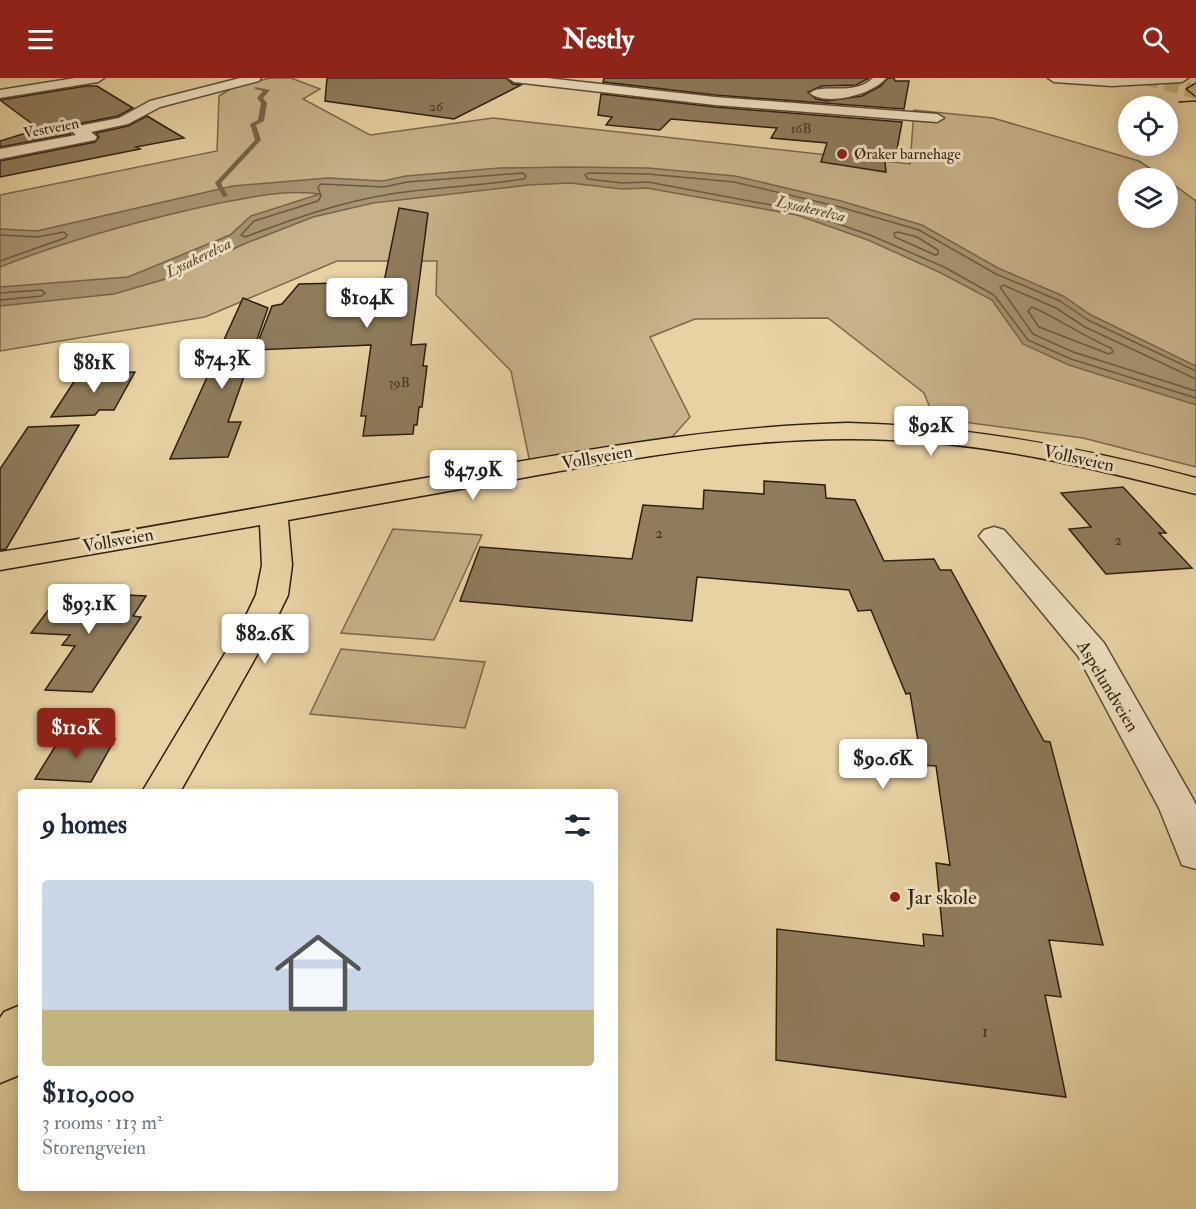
<!DOCTYPE html>
<html lang="en">
<head>
<meta charset="utf-8">
<style>
  :root { --surface:#fff; --page:#f2f2f3; --text:#1f2937; --muted:#747a83; --accent:#8f2418 }
  body { margin:0; font-family:"IM FELL Double Pica",serif; background:var(--page); color:var(--text); height:100vh; display:flex; flex-direction:column; font-size:22px; white-space:nowrap }
  * { box-sizing:border-box; margin:0 }
  p { font-size:20px; color:var(--muted) }
  .icon { flex:none; width:33px; height:33px; fill:none; stroke:currentColor; stroke-width:2; stroke-linecap:round; stroke-linejoin:round }
  .map { position:relative; flex:1; overflow:hidden }
  .sheet { position:absolute; left:18px; top:711px; width:600px; height:402px; display:flex; flex-direction:column; background:var(--surface); border-radius:6px; box-shadow:0 3px 15px #0003 }
  .sheet>* { flex:none }
  .buttons { position:absolute; left:1118px; top:18px; display:grid; gap:12px }
  .buttons a { display:grid; place-items:center; width:60px; height:60px; border-radius:50%; background:var(--surface); box-shadow:0 3px 15px #0003; font-size:30px }
  .price { position:absolute; translate:-50% -51px; padding:0 14px; border-radius:6px; background:#fff; color:#222; font-size:20px; line-height:39px; filter:drop-shadow(0 2px 3px #0008) }
  .price::after { content:''; position:absolute; left:50%; top:36px; width:18px; height:14px; margin-left:-9px; background:inherit; clip-path:polygon(0 0,100% 0,50% 100%) }
  .price.active { background:var(--accent); color:#fff }
  ul { padding:0; list-style:none }
  li { display:grid; align-content:center; gap:12px; height:318px; padding:0 24px }
  li span { display:grid; place-items:center; height:186px; border-radius:6px; color:#555 }
  li>.icon { margin-inline-start:auto }
  span .icon { width:108px; height:108px; fill:#fffc; stroke-width:1 }
  li b { font-size:26px }
  h2 { display:flex; justify-content:space-between; align-items:center; height:72px; padding:0 24px; font-size:26px }
  header { display:flex; justify-content:space-between; align-items:center; height:78px; padding:0 24px; background:var(--accent); color:#fff; font-size:27px; font-weight:700 }
  .map>svg:first-child { display:block }
  .green { fill:#c8b38a; stroke:#7a684d; stroke-width:1.5 }
  .water { fill:#a89571; stroke:#77654a; stroke-width:1.5 }
  .lines { fill:none; stroke-linecap:round; stroke-linejoin:round }
  .shore { stroke:#6a5a40; stroke-width:1.5 }
  .stream { fill:#77654a; fill-rule:evenodd }
  .building { fill:#8e7c5c; stroke:#2d1e10; stroke-width:1.5 }
  .highway-tunnel { stroke:#c3ae86; stroke-width:14; stroke-dasharray:14 7; stroke-linecap:butt }
  .minor-casing { stroke:#5c4b35; stroke-width:3 }
  .major-casing { stroke:#2d1e10; stroke-width:3 }
  .minor { fill:#f0e2c3; fill-rule:evenodd }
  .major { fill:#e8d2a3; fill-rule:evenodd }
  .tram { stroke:#2d1e10; stroke-width:1.5 }
  .poi-dot { fill:#8f2418; stroke:#f0e2c3; stroke-width:2 }
  .labels { text-anchor:middle; stroke-width:6; stroke-linejoin:round; paint-order:stroke }
  .far-number-label { font-size:14px; fill:#453623 }
  .far-street-label { font-size:15px; fill:#2d1e10; stroke:#f0e2c3 }
  .far-poi-label { font-size:15px; fill:#2d1e10; stroke:#f0e2c3; text-anchor:start }
  .number-label { font-size:15px; fill:#453623 }
  .far-water-label { font-size:16px; font-style:italic; fill:#584832; stroke:#f0e2c3 }
  .street-label { font-size:18px; fill:#2d1e10; stroke:#f0e2c3 }
  .near-number-label { font-size:18px; fill:#453623 }
  .near-poi-label { font-size:21px; fill:#2d1e10; stroke:#f0e2c3; text-anchor:start }
</style>
</head>
<body>
<header><svg class="icon" aria-label="menu" viewBox="0 0 24 24"><path d="M4 6h16M4 12h16M4 18h16"/></svg>Nestly<svg class="icon" aria-label="search" viewBox="0 0 24 24"><circle cx="10" cy="10" r="6"/><path d="M15 15l6 6"/></svg></header>
<div class="map">
<svg width="1196" height="1131" viewBox="0 0 1196 1131">
  <rect width="100%" height="100%" fill="#e8d2a3"/>
  <filter id="stains"><feTurbulence type="fractalNoise" baseFrequency=".00333" numOctaves="4"/><feColorMatrix values="0 0 0 0 .2 0 0 0 0 .09 0 0 0 0 .02 0 0 0 .5 -.17"/></filter>
  <radialGradient id="worn" r=".72"><stop offset=".6" stop-color="#630" stop-opacity="0"/><stop offset="1" stop-color="#630" stop-opacity=".3"/></radialGradient>
  <path class="green" d="M270,0H291L320,11L303,21L370,57L493,40L910,86L914,32L993,40L1139,83L1165,100H1128V140H1167V102L1196,123V389L1083,360L934,340L924,315L828,240L695,241L650,259L690,339L665,367L531,390L511,293L436,217L437,183H337L205,239L0,273V117L217,73L219,18L232,10Z
    M393,451L482,457L434,562L341,555Z
    M341,571L485,584L465,650L310,636Z"/>
  <path class="water" d="M569,89L648,90L735,98L841,123L922,147L998,190L1063,218L1091,237L1196,288V327L1069,287L1023,266L992,222L941,195L868,162L797,137L647,110L622,111L570,105L529,107L373,125L313,139L244,166L176,198L114,216L0,228V209L128,199L230,157L251,138L320,116C288,111 252,119 220,125C145,141 71,161 0,189V151L37,153L233,108L328,100L383,103L406,98L500,90Z"/>
  <g class="lines">
    <path class="shore" d="M523,95L526,98L524,101C480,108 435,109 391,116C340,124 293,141 245,159L241,157L254,143L318,123L321,118L318,109L321,106L384,109L407,104Z
      M898,154L917,159L938,172V176L935,177L895,159L894,155Z
      M0,157L37,159L64,154L67,157L65,160L0,183
      M0,215L42,212L45,215L42,218L0,222
      M1032,229C1059,241 1083,258 1111,270L1113,274L1109,276L1039,249L1028,233Z
      M1196,293L1088,242L1060,223L996,196L919,152L840,129L734,104L648,96L588,95L585,97L588,101L622,105L648,104L798,132L870,157L944,189L994,217L1028,262L1071,281L1196,320
      M1196,301L1085,249L1056,230L1003,207L1000,209L1033,256L1073,274L1196,313"/>
    <path class="stream" d="M255,9L270,12L263,20L267,25L264,43L256,47L261,62L221,105L228,118L223,119L215,105L255,62L250,46L258,42L261,25L257,20L263,13L255,11Z"/>
  </g>
  <path class="building" d="M327,0H506L513,6L521,7L454,41L325,23Z
    M604,0H869L856,7L822,8L808,14L816,21L827,23L862,18L881,8L888,0H894L895,3H909L904,31L715,17L603,4Z
    M86,8H97L133,30L118,38L73,47L69,52L71,56L0,69V63L39,51L0,22Z
    M601,16L715,29L902,44L896,77L884,76L886,94L821,84L827,65L771,60L777,50L671,41L660,52L606,47L612,39L598,37Z
    M147,38L184,60L136,69L140,71L0,99V83L95,64L99,59L96,55L128,48Z
    M399,130L428,135L411,267L426,266L423,288H427L422,329H419L417,347H414L413,356L363,358L366,338H361L371,267L255,272L272,228L282,226L299,206L384,204Z
    M243,220L268,230L228,344H241L228,379L170,381Z
    M135,294L114,332H99L95,337L51,339L79,296Z
    M79,347L6,471L0,472V391L28,349Z
    M764,403L825,407L826,420L855,422L884,483L934,481L940,492H951L1044,663L1050,664L1103,867L1049,862L1061,919L1045,917L1066,1019L776,982L777,851L924,868L923,856L943,858L936,785L950,787L936,688L922,687L910,615L906,616L871,532L858,533L849,512L697,499L692,543L460,523L480,469L632,481L643,427L703,431L704,412L764,416Z
    M1123,409L1166,455H1159L1192,490L1106,496L1069,451L1091,449L1061,415Z
    M62,514L146,518L133,538L141,539L92,614L45,612L75,568L62,567L70,557L31,555Z
    M61,659L115,661L91,704L35,701Z"/>
  <g class="lines">
    <path class="highway-tunnel" d="M1145,0L1196,14"/>
    <defs>
      <path id="minor" d="M75,0H104L98,4L0,20V12Z
        M240,0H261L259,3L160,29L128,46L91,54L97,59L95,62L0,81V71L76,57L71,52L73,49L119,40L150,23Z
        M508,0H547L715,19L937,36L944,40L937,44L715,27L514,4Z
        M873,0H886C874,16 826,29 810,15C823,4 853,19 873,0Z
        M1048,0H1188L1182,4L1112,8L1054,4Z
        M994,449L1004,452L1104,565L1192,719L1196,727V791L1182,787L1159,730L1078,578L979,458L984,452Z"/>
      <path id="major" d="M848,345C967,348 1081,369 1196,400V416C1095,391 996,366 892,362C773,356 655,376 538,397C455,412 371,427 288,442L292,487L288,517L271,552L180,714H142L239,552L256,517L262,487L260,447L0,492V474C156,449 310,420 465,393C593,371 719,348 848,345Z
        M21,927V992L17,998L0,1005V940L4,934Z"/>
    </defs>
    <use href="#minor" class="minor-casing"/>
    <use href="#major" class="major-casing"/>
    <use href="#minor" class="minor"/>
    <use href="#major" class="major"/>
    <path class="tram" d="M1196,5L1186,11L1196,19
      M1179,24L1196,23"/>
  </g>
  <g class="poi-dot">
    <circle cx="842" cy="76" r="6"/>
    <circle cx="895" cy="819" r="6"/>
  </g>
  <g class="labels">
    <g class="far-number-label">
      <text x="436" y="33">26</text>
      <text x="801" y="55">16B</text>
      <text x="399" y="309">39B</text>
    </g>
    <g class="far-street-label">
      <text transform="translate(51 50) rotate(-11)" y="5">Vestveien</text>
    </g>
    <g class="far-poi-label">
      <text x="854" y="81">Øraker barnehage</text>
    </g>
    <g class="number-label">
      <text x="659" y="460">2</text>
      <text x="1118" y="467">2</text>
    </g>
    <g class="far-water-label">
      <text transform="translate(811 130) rotate(13)" y="6">Lysakerelva</text>
      <text transform="translate(198 179) rotate(-26)" y="6">Lysakerelva</text>
    </g>
    <g class="street-label">
      <text transform="translate(597 379) rotate(-10)" y="6">Vollsveien</text>
      <text transform="translate(1079 380) rotate(12)" y="6">Vollsveien</text>
      <text transform="translate(118 462) rotate(-10)" y="6">Vollsveien</text>
      <text transform="translate(1108 608) rotate(59)" y="6">Aspelundveien</text>
    </g>
    <g class="near-number-label">
      <text x="985" y="959">1</text>
    </g>
    <g class="near-poi-label">
      <text x="907" y="826">Jar skole</text>
    </g>
  </g>
  <rect width="100%" height="100%" filter="url(#stains)"/>
  <rect width="100%" height="100%" fill="url(#worn)"/>
</svg>
<div class="buttons">
<a><svg class="icon" aria-label="locate" viewBox="0 0 24 24"><circle cx="12" cy="12" r="6"/><path d="M12 2v4M12 18v4M2 12h4M18 12h4"/></svg></a>
<a><svg class="icon" aria-label="layers" viewBox="0 0 24 24"><path d="M12 4l9 5-9 5-9-5zM3 14l9 5 9-5"/></svg></a>
</div>
<b class="price" style="left:367px;top:251px">$104K</b>
<b class="price" style="left:222px;top:312px">$74.3K</b>
<b class="price" style="left:94px;top:316px">$81K</b>
<b class="price" style="left:931px;top:379px">$92K</b>
<b class="price" style="left:473px;top:423px">$47.9K</b>
<b class="price" style="left:89px;top:557px">$93.1K</b>
<b class="price" style="left:265px;top:587px">$82.6K</b>
<b class="price active" style="left:76px;top:681px">$110K</b>
<b class="price" style="left:883px;top:712px">$90.6K</b>
<section class="sheet">
<h2>9 homes<svg class="icon" aria-label="filters" viewBox="0 0 24 24"><path d="M4 7h16M4 17h16"/><circle cx="9" cy="7" r="2"/><circle cx="15" cy="17" r="2"/></svg></h2>
<ul>
<li><span style="background:linear-gradient(#c9d6e8 70%,#c2b280 0)"><svg class="icon" aria-label="home" viewBox="0 0 24 24"><path d="M3 11l9-7 9 7M6 9v11h12V9"/></svg></span><div><b>$110,000</b><p>3 rooms · 113 m²</p><p>Storengveien</p></div></li>
</ul>
</section>
</div>
</body>
</html>
